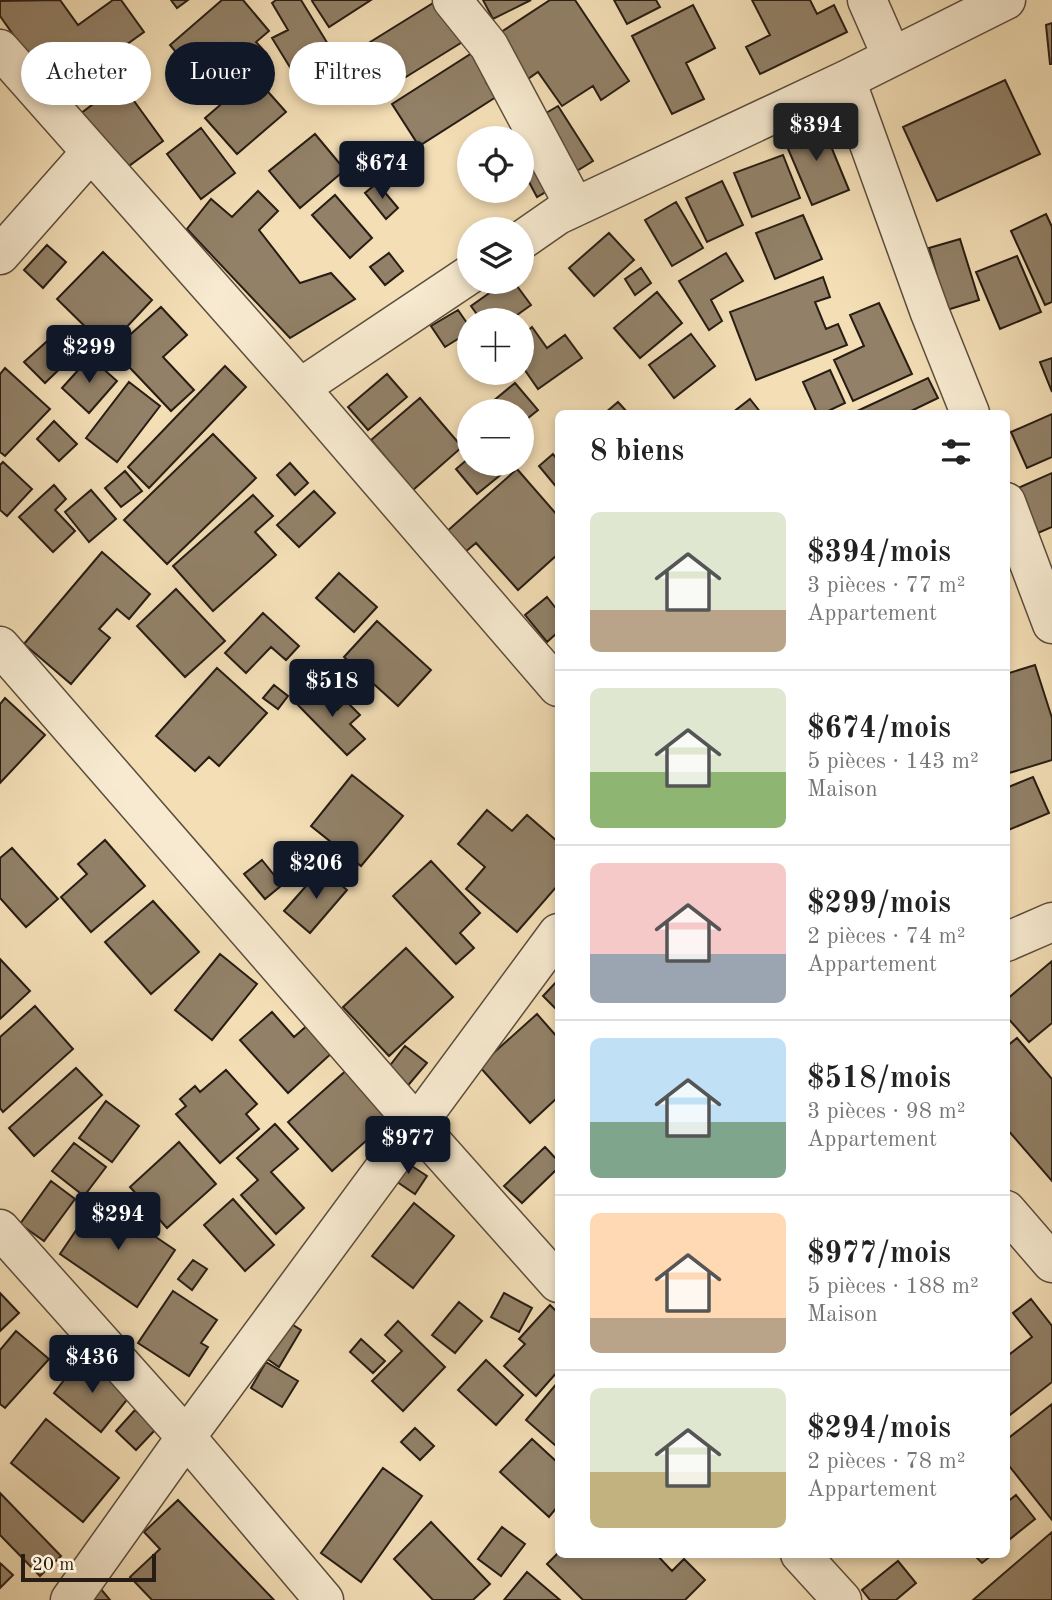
<!DOCTYPE html>
<html lang="fr">
<head>
<meta charset="utf-8">
<style>
  :root { --surface:#fff; --page:#f6f6f6; --text:#222; --muted:#767676; --line:#e0e0e0; --accent:#111827 }
  body { margin:0; font-family:"Old Standard TT",serif; background:var(--page); color:var(--text); height:100vh; display:flex; flex-direction:column; font-size:26px; white-space:nowrap }
  * { box-sizing:border-box; margin:0 }
  p { font-size:23px; color:var(--muted) }
  .icon { flex:none; width:38px; height:38px; fill:none; stroke:currentColor; stroke-width:2; stroke-linecap:round; stroke-linejoin:round }
  .map { position:relative; flex:1; overflow:hidden }
  .panel { position:absolute; left:555px; top:410px; width:455px; height:1148px; display:flex; flex-direction:column; background:var(--surface); border-radius:10px; box-shadow:0 4px 10px #0003 }
  .panel>* { flex:none }
  .top-card { position:absolute; left:21px; top:42px; width:429px; height:63px; display:flex; gap:14px }
  .buttons { position:absolute; left:457px; top:126px; display:grid; gap:14px }
  .buttons a { display:grid; place-items:center; width:77px; height:77px; border-radius:50%; background:var(--surface); box-shadow:0 4px 10px #0003; font-size:35px }
  .scale { position:absolute; left:21px; bottom:18px; width:135px; box-sizing:border-box; padding-left:7px; border:4px solid #281d14; border-top:0; font-size:19px; line-height:24px; white-space:nowrap; color:#281d14; -webkit-text-stroke:5px #f7ead0; paint-order:stroke }
  .price { position:absolute; translate:-50% -60px; padding:0 16px; border-radius:7px; background:var(--accent); color:#fff; font-size:23px; line-height:46px; filter:drop-shadow(0 2px 4px #0008) }
  .price::after { content:''; position:absolute; left:50%; top:42px; width:21px; height:16px; margin-left:-10px; background:inherit; clip-path:polygon(0 0,100% 0,50% 100%) }
  .price.on { background:#222; color:#fff }
  ul { padding:0; list-style:none }
  li { display:flex; align-items:center; gap:21px; height:175px; padding:0 35px }
  li+li { border-top:2px solid var(--line) }
  li span { display:grid; place-items:center; flex:none; width:196px; height:140px; border-radius:10px; color:#555 }
  li>.icon { margin-inline-start:auto }
  span .icon { width:84px; height:84px; fill:#fffc; stroke-width:1 }
  li b { font-size:30px }
  h2 { display:flex; justify-content:space-between; align-items:center; height:84px; padding:0 35px; font-size:30px }
  .tag { padding:0 24px; border-radius:32px; background:var(--surface); box-shadow:0 4px 10px #0003; font-size:24px; line-height:63px }
  .tag.on { background:var(--accent); color:#fff }
  .map>svg:first-child { display:block }
  .building { fill:#928168; stroke:#281d14; stroke-width:2 }
  .lines { fill:none; stroke-linecap:round; stroke-linejoin:round }
  .minor-casing { stroke:#5b4d3c; stroke-width:41 }
  .minor { stroke:#f7ead0; stroke-width:38 }
</style>
</head>
<body>
<div class="map">
<svg width="1052" height="1600" viewBox="0 0 1052 1600">
  <rect width="100%" height="100%" fill="#f3deb6"/>
  <filter id="stains"><feTurbulence type="fractalNoise" baseFrequency=".00286" numOctaves="4"/><feColorMatrix values="0 0 0 0 .2 0 0 0 0 .09 0 0 0 0 .02 0 0 0 .5 -.17"/></filter>
  <radialGradient id="worn" r=".72"><stop offset=".6" stop-color="#630" stop-opacity="0"/><stop offset="1" stop-color="#630" stop-opacity=".3"/></radialGradient>
  <path class="building" d="M60,0L78,25L113,0H121L144,32L56,95L0,16V1Z
    M171,0H188L177,8Z
    M222,0H243L269,31L256,42L267,54L215,98L170,45Z
    M276,0H301L348,77L310,100L272,38L288,30L272,3Z
    M314,0H371L329,27L312,1Z
    M438,0L464,41L372,98L346,57Z
    M483,0H531L493,19Z
    M550,0H575L629,81L601,100L593,86L562,106L538,72L525,81L495,36Z
    M614,0H656L660,7L627,24Z
    M752,0H810L817,14L834,5L847,32L760,74L746,47L770,35Z
    M693,5L715,48L686,63L704,99L672,114L632,36Z
    M1052,23V64H1050L1046,25Z
    M480,48L497,75L486,82L496,97L419,146L392,104Z
    M254,76L286,112L237,154L205,118Z
    M1005,80L1040,154L937,201L903,127Z
    M121,83L163,141L122,171L80,114Z
    M558,106L593,161L575,172L541,116Z
    M821,122L849,190L812,205L783,137Z
    M201,128L235,173L201,199L167,154Z
    M315,134L345,170L300,208L269,171Z
    M522,145L556,186L537,197L522,169Z
    M783,155L800,198L752,217L734,173Z
    M722,181L743,225L707,242L686,198Z
    M377,183L398,208L386,219L365,193Z
    M258,191L278,211L259,230L300,283L331,273L355,299L290,338L187,229L211,199L232,217Z
    M335,195L372,238L350,258L312,215Z
    M676,202L703,248L672,266L645,220Z
    M1046,214L1052,227V302L1045,305L1011,231Z
    M803,215L822,259L775,279L756,233Z
    M609,233L634,260L594,296L569,268Z
    M960,239L979,300L947,310L929,248Z
    M47,245L66,262L43,288L24,270Z
    M103,252L152,300L107,348L57,299Z
    M389,253L403,271L385,285L370,267Z
    M726,253L743,281L711,300L722,321L709,330L679,281Z
    M1017,256L1041,312L1000,329L976,272Z
    M641,268L651,283L635,295L625,279Z
    M823,277L830,297L815,302L826,329L838,324L847,345L756,380L730,312Z
    M505,282H514L531,305L510,320H481L471,306Z
    M657,292L682,323L640,358L614,328Z
    M879,303L912,374L853,401L834,360L864,346L850,315Z
    M161,307L187,335L163,357L194,390L171,411L113,350Z
    M458,310L469,326V332L445,347L431,326Z
    M532,327L547,348L565,335L582,358L538,389L522,366V330L524,334Z
    M691,334L715,366L674,398L649,365Z
    M54,335L74,355L45,383L24,362Z
    M90,357L117,381L89,413L62,388Z
    M1052,358V392L1040,362Z
    M225,366L246,387L149,488L128,467Z
    M5,368L50,409L5,456L0,452V374Z
    M830,370L845,403L824,413H817L803,382Z
    M387,374L407,397L368,430L348,407Z
    M928,378L938,398L907,413H853Z
    M129,382L160,406L117,462L86,438Z
    M515,383L538,410L522,423V411H492L487,406Z
    M420,398L462,447L413,490L371,440Z
    M750,399L761,413H732Z
    M618,402L628,413H605Z
    M1052,414V457L1027,468L1011,432Z
    M54,421L77,444L59,461L37,439Z
    M213,434L256,478L167,564L124,520Z
    M522,443L528,452L522,458Z
    M553,454L558,461V489L539,466Z
    M469,458V464H514L477,494L456,469Z
    M3,462L32,489L7,516L0,510V465Z
    M290,463L308,483L295,495L277,475Z
    M517,469L558,516V554L518,590L476,543L464,553L445,533Z
    M125,471L142,491L121,507L105,488Z
    M1052,473V527L1038,533L1018,488Z
    M54,485L66,499L55,510L75,531L53,552L19,517Z
    M91,490L116,519L89,542L65,512Z
    M314,491L335,513L299,547L277,525Z
    M253,495L273,516L255,532L276,555L213,611L173,566Z
    M102,552L150,594L129,619L117,609L99,629L110,638L71,684L24,644Z
    M339,573L377,607L354,632L316,598Z
    M176,589L225,641L185,677L137,626Z
    M547,597L558,611V632L547,642L525,615Z
    M263,613L299,646L286,660L271,647L246,673L225,653Z
    M377,621L431,670L398,706L344,657Z
    M1035,665L1052,718V760L1006,774V674Z
    M217,668L267,713L219,766L209,757L195,771L156,736Z
    M274,685L288,696L278,709L263,698Z
    M311,685L337,710L346,701L360,715L350,724L365,739L347,755L294,701Z
    M5,698L45,735L0,783V704Z
    M352,775L403,816L361,866L311,826Z
    M1033,777L1049,813L1006,831V788Z
    M487,810L512,831L527,815L558,842V885L517,932L466,889L485,867L458,844Z
    M105,840L145,886L91,932L61,897L87,874L78,864Z
    M12,848L58,899L26,927L0,898V858Z
    M262,860L282,885L265,899L244,874Z
    M431,861L480,913L460,933L474,948L456,964L393,896Z
    M322,868L347,890L310,933L284,911Z
    M153,901L199,952L151,994L105,942Z
    M406,948L453,997L389,1056L343,1007Z
    M220,954L257,984L212,1040L175,1010Z
    M0,959L30,991L0,1019Z
    M1052,961V1023L1029,1042L1006,1016V1000Z
    M558,980V1011L543,996Z
    M35,1006L73,1049L3,1112L0,1108V1037Z
    M272,1012L294,1037L309,1024L334,1051L288,1093L240,1040Z
    M537,1014L558,1038V1097L530,1123L479,1066Z
    M1017,1038L1052,1079V1181L1006,1128V1047Z
    M405,1046L427,1063L405,1089L385,1072Z
    M76,1068L102,1095L34,1156L9,1128Z
    M349,1068L393,1117L332,1171L288,1122Z
    M226,1070L257,1104L246,1114L259,1129L220,1163L176,1114L186,1106L180,1099L195,1086L200,1092Z
    M106,1101L139,1126L112,1162L79,1138Z
    M275,1124L298,1149L271,1172L304,1208L276,1234L241,1195L258,1180L237,1158Z
    M179,1142L216,1184L167,1228L130,1187Z
    M74,1143L106,1167L84,1196L52,1171Z
    M545,1147L558,1161V1168L522,1203L504,1186Z
    M401,1159L427,1176L415,1194L390,1177Z
    M51,1181L75,1199L44,1241L20,1224Z
    M98,1198L175,1250L137,1307L60,1254Z
    M233,1199L274,1245L245,1271L204,1225Z
    M414,1203L454,1236L413,1288L372,1256Z
    M193,1260L207,1269L192,1290L178,1279Z
    M173,1291L217,1320L201,1343L208,1347L189,1376L138,1343Z
    M0,1293L19,1313L0,1331Z
    M504,1293L532,1308L519,1332L491,1317Z
    M1031,1299L1052,1326V1382L1006,1418V1357L1032,1337L1013,1313Z
    M459,1302L482,1321L455,1353L432,1335Z
    M550,1305L558,1313V1371L536,1396L504,1366L525,1344L519,1339Z
    M282,1318L301,1330L279,1367L260,1354Z
    M398,1321L445,1367L403,1411L372,1381L402,1351L385,1335Z
    M16,1331L49,1359L5,1408L0,1404V1350Z
    M361,1339L385,1361L373,1373L350,1352Z
    M82,1357L130,1396L101,1432L54,1393Z
    M486,1360L523,1395L496,1425L458,1390Z
    M266,1362L298,1381L282,1407L251,1388Z
    M558,1382V1444L556,1446L526,1420Z
    M1052,1404V1520L1006,1462V1440Z
    M135,1410L156,1429L136,1450L116,1431Z
    M46,1419L119,1478L83,1522L11,1463Z
    M415,1428L434,1446L420,1460L401,1442Z
    M532,1439L558,1463V1506L549,1517L500,1472Z
    M383,1468L422,1496L361,1582L321,1553Z
    M0,1493L61,1556L40,1576L0,1535Z
    M1016,1495L1035,1519L1010,1539L1006,1534V1503Z
    M178,1500L274,1600H152L130,1577L160,1549L144,1532Z
    M431,1522L490,1584L473,1600H433L394,1559Z
    M502,1527L525,1544L501,1576L478,1559Z
    M1052,1532V1600H973Z
    M558,1553L656,1554L672,1571L684,1559L705,1580L685,1600H583L547,1564Z
    M973,1554H991L992,1555L982,1563Z
    M898,1561L916,1583L896,1600H870L862,1590Z
    M0,1563L13,1575L0,1588Z
    M527,1572L560,1600H504Z
    M100,1588L110,1600H85Z"/>
  <g class="lines">
    <defs>
      <path id="minor" d="M452,0L489,46L575,207
        M867,0L892,57
        M0,49L300,388L558,687
        M846,80L930,313L970,413
        M522,240L558,215L846,80L1006,0
        M0,255L90,153
        M300,388L469,275
        M1006,502L1052,624
        M0,646L417,1125L558,1283
        M1006,942L1052,922
        M1006,1210L1052,1263
        M0,1229L186,1437L324,1600
        M800,1554L842,1600
        M70,1600L186,1437L558,933"/>
    </defs>
    <use href="#minor" class="minor-casing"/>
    <use href="#minor" class="minor"/>
  </g>
  <rect width="100%" height="100%" filter="url(#stains)"/>
  <rect width="100%" height="100%" fill="url(#worn)"/>
</svg>
<div class="buttons">
<a><svg class="icon" aria-label="locate" viewBox="0 0 24 24"><circle cx="12" cy="12" r="6"/><path d="M12 2v4M12 18v4M2 12h4M18 12h4"/></svg></a>
<a><svg class="icon" aria-label="layers" viewBox="0 0 24 24"><path d="M12 4l9 5-9 5-9-5zM3 14l9 5 9-5"/></svg></a>
<a>+</a>
<a>−</a>
</div>
<div class="scale">20 m</div>
<b class="price on" style="left:816px;top:163px">$394</b>
<b class="price" style="left:382px;top:201px">$674</b>
<b class="price" style="left:89px;top:385px">$299</b>
<b class="price" style="left:332px;top:719px">$518</b>
<b class="price" style="left:316px;top:901px">$206</b>
<b class="price" style="left:408px;top:1176px">$977</b>
<b class="price" style="left:118px;top:1252px">$294</b>
<b class="price" style="left:92px;top:1395px">$436</b>
<div class="top-card">
<a class="tag">Acheter</a>
<a class="tag on">Louer</a>
<a class="tag">Filtres</a>
</div>
<section class="panel">
<h2>8 biens<svg class="icon" aria-label="filters" viewBox="0 0 24 24"><path d="M4 7h16M4 17h16"/><circle cx="9" cy="7" r="2"/><circle cx="15" cy="17" r="2"/></svg></h2>
<ul>
<li><span style="background:linear-gradient(#dfe7d0 70%,#b9a48a 0)"><svg class="icon" aria-label="home" viewBox="0 0 24 24"><path d="M3 11l9-7 9 7M6 9v11h12V9"/></svg></span><div><b>$394/mois</b><p>3 pièces · 77 m²</p><p>Appartement</p></div></li>
<li><span style="background:linear-gradient(#dfe7d0 60%,#8fb573 0)"><svg class="icon" aria-label="home" viewBox="0 0 24 24"><path d="M3 11l9-7 9 7M6 9v11h12V9"/></svg></span><div><b>$674/mois</b><p>5 pièces · 143 m²</p><p>Maison</p></div></li>
<li><span style="background:linear-gradient(#f6c9c9 65%,#9aa5b1 0)"><svg class="icon" aria-label="home" viewBox="0 0 24 24"><path d="M3 11l9-7 9 7M6 9v11h12V9"/></svg></span><div><b>$299/mois</b><p>2 pièces · 74 m²</p><p>Appartement</p></div></li>
<li><span style="background:linear-gradient(#bfe0f5 60%,#7fa58c 0)"><svg class="icon" aria-label="home" viewBox="0 0 24 24"><path d="M3 11l9-7 9 7M6 9v11h12V9"/></svg></span><div><b>$518/mois</b><p>3 pièces · 98 m²</p><p>Appartement</p></div></li>
<li><span style="background:linear-gradient(#ffd9b3 75%,#b9a48a 0)"><svg class="icon" aria-label="home" viewBox="0 0 24 24"><path d="M3 11l9-7 9 7M6 9v11h12V9"/></svg></span><div><b>$977/mois</b><p>5 pièces · 188 m²</p><p>Maison</p></div></li>
<li><span style="background:linear-gradient(#dfe7d0 60%,#c2b280 0)"><svg class="icon" aria-label="home" viewBox="0 0 24 24"><path d="M3 11l9-7 9 7M6 9v11h12V9"/></svg></span><div><b>$294/mois</b><p>2 pièces · 78 m²</p><p>Appartement</p></div></li>
</ul>
</section>
</div>
</body>
</html>
